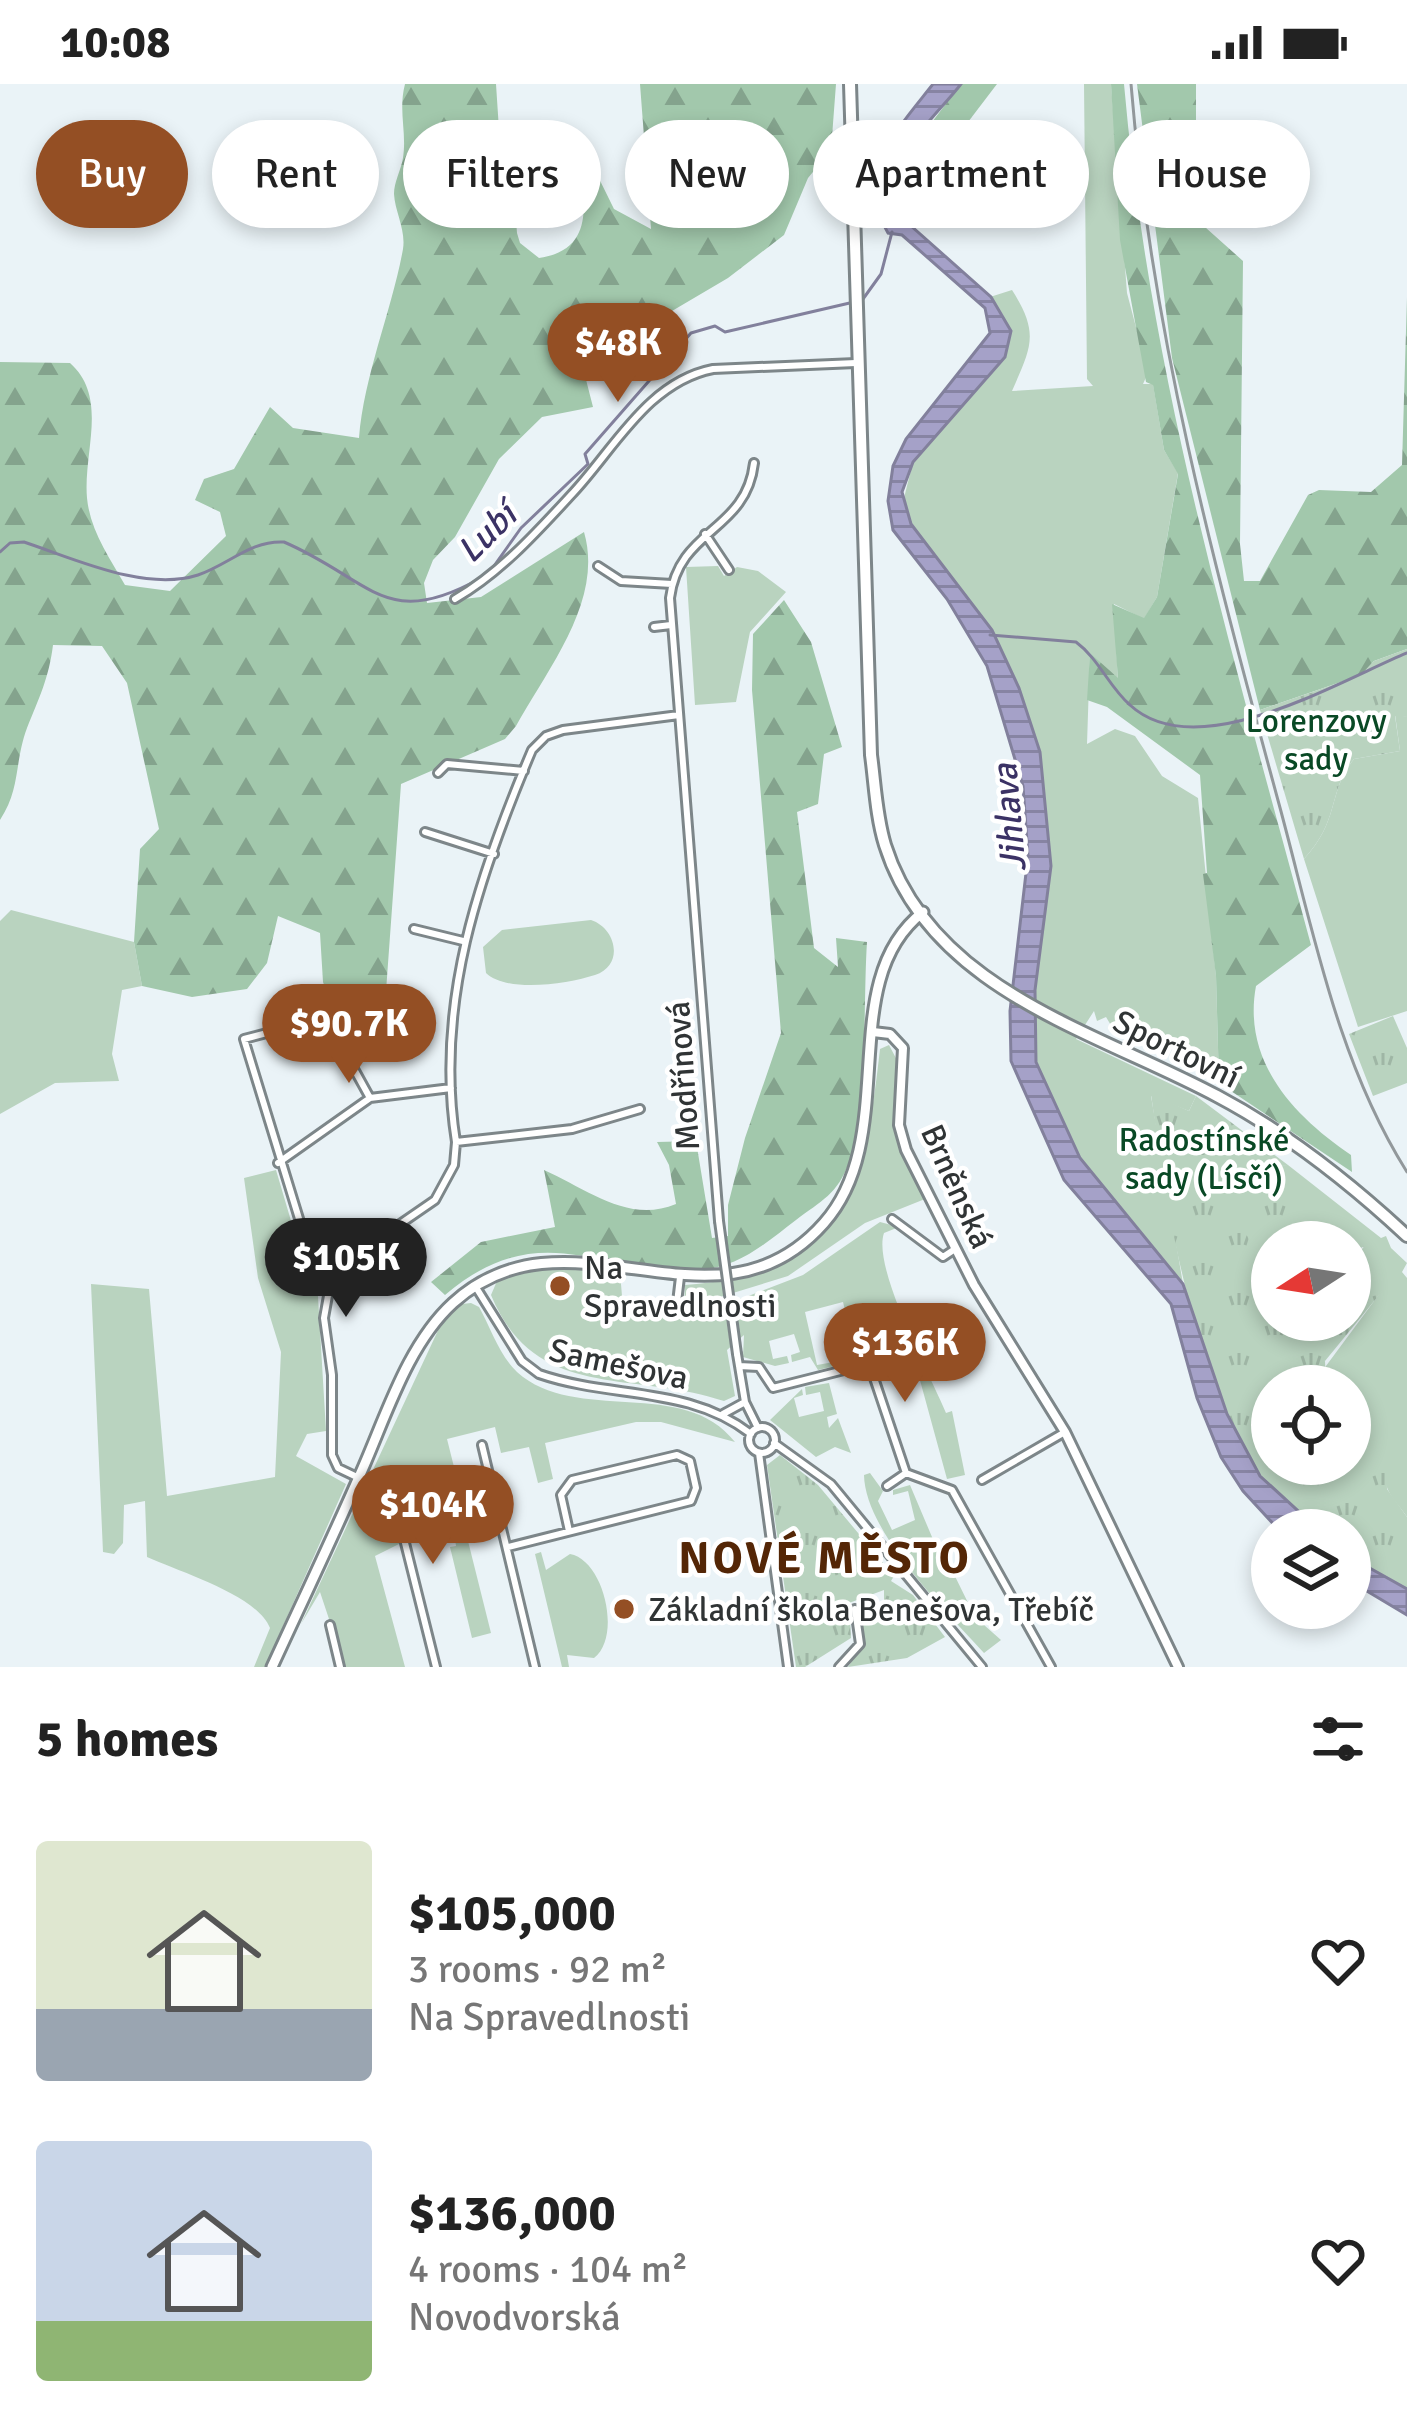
<!DOCTYPE html>
<html lang="en">
<head>
<meta charset="utf-8">
<style>
  :root { --surface:#fff; --page:#f2f2f2; --text:#222; --muted:#767676; --accent:#944f24 }
  body { margin:0; font-family:Signika,sans-serif; background:var(--page); color:var(--text); height:100vh; display:flex; flex-direction:column; font-size:45px; white-space:nowrap }
  * { box-sizing:border-box; margin:0 }
  p { font-size:39px; color:var(--muted) }
  .icon { flex:none; width:66px; height:66px; fill:none; stroke:currentColor; stroke-width:2; stroke-linecap:round; stroke-linejoin:round }
  .map { position:relative; height:1583px; overflow:hidden }
  .side { display:flex; flex-direction:column; background:var(--surface); flex:1 }
  .side>* { flex:none }
  .banner { position:absolute; left:36px; top:36px; width:1335px; height:108px; display:flex; gap:24px }
  .needle { width:78px; rotate:258deg }
  .controls { position:absolute; left:1251px; top:1137px; display:grid; gap:24px }
  .controls a { display:grid; place-items:center; width:120px; height:120px; border-radius:50%; background:var(--surface); box-shadow:0 6px 18px #0003; font-size:60px }
  .price { position:absolute; translate:-50% -102px; padding:0 27px; border-radius:42px; background:var(--accent); color:#fff; font-size:39px; line-height:78px; filter:drop-shadow(0 3px 6px #0008) }
  .price::after { content:''; position:absolute; left:50%; top:72px; width:36px; height:27px; margin-left:-18px; background:inherit; clip-path:polygon(0 0,100% 0,50% 100%) }
  .price.active { background:#222; color:#fff }
  ul { padding:0; list-style:none }
  li { display:flex; align-items:center; gap:36px; height:300px; padding:0 36px }
  li span { display:grid; place-items:center; flex:none; width:336px; height:240px; border-radius:12px; color:#555 }
  li>.icon { margin-inline-start:auto }
  span .icon { width:144px; height:144px; fill:#fffc; stroke-width:1 }
  li b { font-size:51px }
  h2 { display:flex; justify-content:space-between; align-items:center; height:144px; padding:0 36px; font-size:51px }
  .tag { padding:0 42px; border-radius:54px; background:var(--surface); box-shadow:0 6px 18px #0003; font-size:42px; line-height:108px }
  .tag.active { background:var(--accent); color:#fff }
  .status { display:flex; justify-content:space-between; align-items:center; height:84px; padding:0 60px; background:var(--surface); direction:ltr }
  .status svg { height:33px; fill:currentColor }
  .map>svg:first-child { display:block }
  .green { fill:#b9d3bf }
  .forest { fill:url(#forest-firs) }
  .park { fill:url(#park-tufts) }
  .water { fill:url(#water-rules); stroke:#82809c; stroke-width:3 }
  .lines { fill:none; stroke-linecap:round; stroke-linejoin:round }
  .stream { stroke:#82809c; stroke-width:3 }
  .minor-casing { stroke:#7d8689; stroke-width:12 }
  .tertiary-casing { stroke:#7d8689; stroke-width:14 }
  .secondary-casing { stroke:#7d8689; stroke-width:15 }
  .primary-casing { stroke:#7d8689; stroke-width:16 }
  .minor { stroke:#fff; stroke-width:6 }
  .tertiary { stroke:#fff; stroke-width:8 }
  .secondary { stroke:#fff; stroke-width:9 }
  .primary { stroke:#fff; stroke-width:10 }
  .rail { stroke:#92989b; stroke-width:3 }
  .minor-bridge-casing { stroke:#7d8689; stroke-width:12; stroke-linecap:butt }
  .minor-bridge { stroke:#fff; stroke-width:6 }
  .poi-dot { fill:#944f24; stroke:#fff; stroke-width:4.5 }
  .labels { text-anchor:middle; stroke-width:9; stroke-linejoin:round; paint-order:stroke }
  .park-label { font-size:33px; fill:#094925; stroke:#fff }
  .street-label { font-size:33px; fill:#303435; stroke:#fff }
  .poi-label { font-size:33px; fill:#303435; stroke:#fff; text-anchor:start }
  .water-label { font-size:36px; font-style:italic; fill:#3b3265; stroke:#fff }
  .district-label { font-size:45px; font-weight:bold; letter-spacing:3px; fill:#542606; stroke:#fff }
</style>
</head>
<body>
<div class="status"><b>10:08</b><svg viewBox="0 0 49 12"><path d="M0 12V9h3v3zM5 12V6h3v6zM10 12V3h3v9zM15 12V0h3v12zM26 1h20v11H26zM47 4h2v5h-2z"/></svg></div>
<div class="map">
<svg width="1407" height="1583" viewBox="0 0 1407 1583">
  <defs>
    <pattern id="forest-firs" width="22" height="20" patternUnits="userSpaceOnUse" patternTransform="scale(3)"><rect width="22" height="20" fill="#a2c8ac"/><path d="M5 1l3.5 6h-7zM16 11l3.5 6h-7z" fill="#84a38d"/></pattern>
    <pattern id="park-tufts" width="24" height="20" patternUnits="userSpaceOnUse" patternTransform="scale(3)"><rect width="24" height="20" fill="#b9d3bf"/><path d="M3 7l-1-3M5 7V3M7 7l1-3M15 17l-1-3M17 17v-4M19 17l1-3" fill="none" stroke="#9fb6a5"/></pattern>
    <pattern id="water-rules" width="6" height="5" patternUnits="userSpaceOnUse" patternTransform="scale(3)"><rect width="6" height="5" fill="#a5a1c8"/><path d="M0 2.5h6" fill="none" stroke="#8784a3"/></pattern>
  </defs>
  <rect width="100%" height="100%" fill="#eaf3f7"/>
  <path class="green" d="M1084,0H1111L1127,209L1148,289L1143,300H1153L1164,366L1178,389L1157,513L1144,535L1114,520L1118,596L1090,569L1087,660L1115,645L1135,652L1162,692L1198,714L1216,892L1219,999C1190,971 1155,944 1112,943L1106,933L1097,937L1094,927L1076,955L1196,1012L1189,1027L1151,1012L1183,1200L1080,1074L1036,978L1035,907L1051,782L1040,668L1019,604L992,546L911,440L903,418L913,378L1005,273L1003,231L990,213L1012,206C1040,250 1031,263 1012,307L1093,302L1087,295Z
    M718,482L724,492L737,483L758,487L786,508L750,548L736,618L695,621L686,483Z
    M1395,630L1407,633V927L1358,943L1304,775C1341,735 1327,708 1354,675L1400,667Z
    M11,826L134,858L142,902L122,906L112,970L119,997L55,999L0,1030V837Z
    M591,836C616,844 625,881 595,891C567,900 507,909 486,889L483,863L502,846Z
    M889,961L898,978L893,1045L925,1115L865,1139L788,1192L684,1224L685,1201C847,1189 864,1106 880,965Z
    M1288,1081L1381,1154L1386,1152L1391,1164L1407,1179L1402,1188L1407,1194V1433C1400,1422 1389,1413 1386,1400C1378,1365 1388,1347 1350,1329V1302H1326L1323,1286L1383,1205L1363,1163L1350,1169V1158H1272V1211L1237,1136V1102L1258,1082Z
    M276,1086L302,1174L317,1196L326,1347L307,1350L296,1372L346,1400L265,1583H254L270,1544C257,1511 180,1488 147,1473L145,1417L124,1421L123,1459L114,1470L103,1468L91,1200L149,1205L167,1412L275,1393L281,1268L258,1194L244,1094Z
    M880,1138L899,1143L884,1149C872,1184 930,1290 946,1329L952,1327L965,1391L947,1395L915,1278L906,1265L882,1270V1251L875,1253L880,1271L847,1280L844,1275L856,1272L843,1218L805,1228L817,1281L834,1278L835,1282L818,1286L810,1273L792,1278L791,1271L800,1268L794,1250L769,1257L773,1275L787,1272L789,1279L775,1282L743,1273L744,1251L727,1266L735,1312L724,1317C632,1286 535,1318 491,1211L497,1197C535,1179 579,1180 620,1188L623,1224L685,1231L743,1214L803,1191Z
    M471,1219L479,1223C491,1244 499,1271 517,1288C576,1341 684,1292 735,1358L661,1338H636L545,1359L553,1395L538,1399L529,1363L501,1369L495,1343L447,1355L454,1383L438,1409L414,1418L407,1456L375,1472L405,1583H345L320,1508L301,1540L441,1240L462,1220Z
    M829,1299L837,1330L827,1333L829,1344L838,1334L851,1369L835,1363L816,1373L770,1336L802,1305L803,1311L794,1314L799,1333L824,1327L820,1308L806,1311L805,1303Z
    M870,1389L883,1407L878,1417L892,1446L915,1436L908,1407L893,1411V1406L910,1401L943,1479L948,1478L975,1533L1001,1556L984,1569C946,1527 865,1448 864,1391Z
    M455,1405L491,1549L472,1554L450,1463L456,1462L455,1455H448L438,1414L451,1411Z
    M541,1468L546,1486L570,1470C604,1476 622,1553 594,1574L567,1571L569,1583H562L535,1470Z"/>
  <path class="forest" d="M405,0H496L500,61L514,109L517,149L520,159L539,174C607,164 576,98 581,58L614,125L651,145L640,0H836L831,66L808,94L784,151L728,194L582,280L593,323L542,333L499,375L455,453L433,476L424,499L427,519L481,513L584,448C604,516 548,584 516,642L505,655L401,700L385,921L375,943L337,938L323,898L320,849L278,832L267,879L247,905L192,913L142,902L134,858L140,765L159,745L127,599L102,562L53,561C49,594 39,614 27,644C14,679 21,704 0,736V278L70,279C109,314 83,367 87,414C90,446 109,473 125,501L170,507L226,452L220,428L195,416L204,395L234,385L270,323L293,344L359,354C364,291 392,226 403,165C406,146 395,128 394,110C394,98 401,86 403,74C407,48 398,27 405,0Z
    M961,0H997L965,42L943,49L929,42Z
    M1111,0H1124C1150,298 1234,574 1311,861L1256,902C1242,978 1294,1032 1351,1071L1352,1088L1219,999L1216,892L1203,790L1207,789L1200,691L1107,623L1087,616L1090,569L1118,594L1112,520L1144,534L1157,513L1178,390L1164,366L1153,301L1146,298L1120,156Z
    M1137,0H1196V135L1243,177L1240,460L1244,497H1260L1308,411L1319,406L1371,408L1402,381L1407,213V565L1374,577L1361,591L1260,626L1172,274Z
    M784,516L811,558L842,663L824,670L818,720L797,728L814,864L838,883L836,854L867,858C863,919 868,1024 849,1078C838,1110 821,1117 796,1136C766,1159 739,1183 700,1186C602,1194 543,1128 445,1211L431,1198L481,1158L555,1143L544,1086C587,1105 628,1140 676,1120L669,1081L657,1058L696,1057L712,1154L728,1152V1121L745,1054L781,949L752,606L753,550Z"/>
  <path class="park" d="M1407,565V633L1395,632L1400,667L1354,675C1327,708 1341,735 1304,775L1260,626L1361,591L1374,577Z
    M1393,932L1407,964V999L1373,1012L1349,950Z
    M1151,1010L1189,1027L1196,1012L1288,1081L1258,1082L1237,1103C1237,1152 1272,1188 1272,1236H1350V1169L1369,1162L1384,1205L1325,1277L1326,1302H1272V1380H1350V1329L1373,1340L1386,1366L1387,1405L1407,1433V1505L1350,1473V1446H1319C1301,1431 1278,1416 1264,1397C1194,1301 1167,1126 1151,1010Z
    M1274,1100L1292,1103L1355,1151L1352,1159L1272,1158V1194L1244,1135Z
    M780,1371L818,1401L894,1492L891,1497L913,1511L945,1553L907,1574L848,1583L862,1561L858,1537L884,1530V1506L849,1519L851,1554L805,1583H796L767,1381Z"/>
  <path class="water" d="M933,0H961C935,34 881,78 892,125L991,213L1011,247L1005,273L913,378L902,408L911,440L992,546L1019,604L1040,668L1051,782L1035,906L1036,978L1080,1074L1183,1200L1227,1330L1260,1392L1319,1446H1279L1243,1407L1221,1373L1197,1314L1171,1220L1064,1096L1011,977L1010,927L1028,772L1023,702L987,582L947,515L893,446L888,417L893,382L906,355L990,249L985,224L902,151L888,149C853,91 896,47 933,0Z
    M1350,1473L1407,1505V1531L1350,1497Z"/>
  <g class="lines">
    <path class="stream" d="M863,215L881,190L892,148
      M0,468L10,459L24,458C75,475 145,508 198,491C228,481 251,456 284,458C372,496 385,548 481,494
      M489,489L521,444L588,380L585,370L691,249L715,242L725,248L854,218
      M990,551L1076,558C1099,575 1109,603 1130,621C1197,683 1339,597 1407,569"/>
    <defs>
      <path id="minor" d="M705,450L729,486
        M598,482L621,497L672,500
        M455,515C500,489 536,449 571,411C613,367 647,298 713,285L856,279
        M654,543L671,541
        M438,689L447,680L524,687
        M425,748L494,770
        M414,845L463,857
        M324,934L244,955L308,1164L317,1184L331,1195
        M349,976L370,1014
        M640,1025L572,1045L456,1058C434,921 479,791 532,666L546,652L563,646L679,631
        M278,1079L370,1014L451,1004
        M892,1135L943,1173L955,1165
        M719,1137L670,514C679,444 746,448 754,379
        M477,1205L522,1277L539,1290C611,1315 688,1301 751,1350
        M676,1227L680,1193
        M737,1270L745,1318L758,1344
        M739,1282L759,1283L773,1304L852,1284L873,1291L906,1389
        M723,1330L745,1318
        M749 1356a13 13 0 1 1 26 0a13 13 0 1 1-26 0Z
        M774,1359L831,1400L982,1583
        M482,1361L535,1583
        M759,1369L788,1583
        M906,1389L952,1406L1051,1583
        M359,1394L338,1384L332,1371V1291L324,1234L331,1195L345,1178L435,1116L454,1081L456,1058
        M982,1396L1065,1348
        M887,1402L906,1389
        M376,1446L397,1444L404,1455L436,1583
        M508,1463L691,1417L696,1404L690,1377L677,1371L572,1396L561,1411L569,1447
        M330,1541L340,1583
        M839,1583L860,1560L855,1525"/>
      <path id="tertiary" d="M873,948L890,950L903,964L899,1041L906,1066L974,1201L1065,1348L1178,1583"/>
      <path id="secondary" d="M272,1583C301,1520 331,1457 359,1393C385,1336 406,1262 453,1219C569,1113 715,1263 824,1139C902,1051 833,898 923,828"/>
      <path id="primary" d="M850,0L871,671C875,700 876,732 885,761C931,907 1098,948 1217,1012C1287,1049 1349,1098 1407,1152"/>
    </defs>
    <use href="#minor" class="minor-casing"/>
    <use href="#tertiary" class="tertiary-casing"/>
    <use href="#secondary" class="secondary-casing"/>
    <use href="#primary" class="primary-casing"/>
    <use href="#minor" class="minor"/>
    <use href="#tertiary" class="tertiary"/>
    <use href="#secondary" class="secondary"/>
    <use href="#primary" class="primary"/>
    <path class="rail" d="M1131,0C1151,247 1214,481 1279,720C1313,845 1337,977 1407,1088"/>
    <defs>
      <path id="minor-bridge" d="M719,1137L737,1270"/>
    </defs>
    <use href="#minor-bridge" class="minor-bridge-casing"/>
    <use href="#minor-bridge" class="minor-bridge"/>
  </g>
  <g class="poi-dot">
    <circle cx="560" cy="1202" r="12"/>
    <circle cx="624" cy="1525" r="12"/>
  </g>
  <g class="labels">
    <g class="park-label">
      <text x="1316" y="648">Lorenzovy<tspan x="1316" dy="38">sady</tspan></text>
      <text x="1204" y="1067">Radostínské<tspan x="1204" dy="38">sady (Lísčí)</tspan></text>
    </g>
    <g class="street-label">
      <text transform="translate(1177 964) rotate(26)" y="12">Sportovní</text>
      <text transform="translate(682 992) rotate(-94)" y="12">Modřínová</text>
      <text transform="translate(958 1102) rotate(66)" y="12">Brněnská</text>
      <text transform="translate(619 1279) rotate(12)" y="12">Samešova</text>
    </g>
    <g class="poi-label">
      <text x="584" y="1195">Na<tspan x="584" dy="38">Spravedlnosti</tspan></text>
      <text x="648" y="1537">Základní škola Benešova, Třebíč</text>
    </g>
    <g class="water-label">
      <text transform="translate(486 448) rotate(-45)" y="13">Lubí</text>
      <text transform="translate(1008 734) rotate(-95)" y="13">Jihlava</text>
    </g>
    <g class="district-label">
      <text x="825" y="1489">NOVÉ MĚSTO</text>
    </g>
  </g>
</svg>
<div class="controls">
<a><svg class="needle" viewBox="-14 -14 28 28"><path d="M0-13l5 13h-10z" fill="#e53935"/><path d="M0 13l5-13h-10z" fill="#767676"/></svg></a>
<a><svg class="icon" aria-label="locate" viewBox="0 0 24 24"><circle cx="12" cy="12" r="6"/><path d="M12 2v4M12 18v4M2 12h4M18 12h4"/></svg></a>
<a><svg class="icon" aria-label="layers" viewBox="0 0 24 24"><path d="M12 4l9 5-9 5-9-5zM3 14l9 5 9-5"/></svg></a>
</div>
<b class="price" style="left:618px;top:321px">$48K</b>
<b class="price" style="left:349px;top:1002px">$90.7K</b>
<b class="price active" style="left:346px;top:1236px">$105K</b>
<b class="price" style="left:905px;top:1321px">$136K</b>
<b class="price" style="left:433px;top:1483px">$104K</b>
<div class="banner">
<a class="tag active">Buy</a>
<a class="tag">Rent</a>
<a class="tag">Filters</a>
<a class="tag">New</a>
<a class="tag">Apartment</a>
<a class="tag">House</a>
</div>
</div>
<section class="side">
<h2>5 homes<svg class="icon" aria-label="filters" viewBox="0 0 24 24"><path d="M4 7h16M4 17h16"/><circle cx="9" cy="7" r="2"/><circle cx="15" cy="17" r="2"/></svg></h2>
<ul>
<li><span style="background:linear-gradient(#dfe7d0 70%,#9aa5b1 0)"><svg class="icon" aria-label="home" viewBox="0 0 24 24"><path d="M3 11l9-7 9 7M6 9v11h12V9"/></svg></span><div><b>$105,000</b><p>3 rooms · 92 m²</p><p>Na Spravedlnosti</p></div><svg class="icon" aria-label="heart" viewBox="0 0 24 24"><path d="M12 20l-8-8c-3-5 5-10 8-4 3-6 11-1 8 4z"/></svg></li>
<li><span style="background:linear-gradient(#c9d6e8 75%,#8fb573 0)"><svg class="icon" aria-label="home" viewBox="0 0 24 24"><path d="M3 11l9-7 9 7M6 9v11h12V9"/></svg></span><div><b>$136,000</b><p>4 rooms · 104 m²</p><p>Novodvorská</p></div><svg class="icon" aria-label="heart" viewBox="0 0 24 24"><path d="M12 20l-8-8c-3-5 5-10 8-4 3-6 11-1 8 4z"/></svg></li>
</ul>
</section>
</body>
</html>
